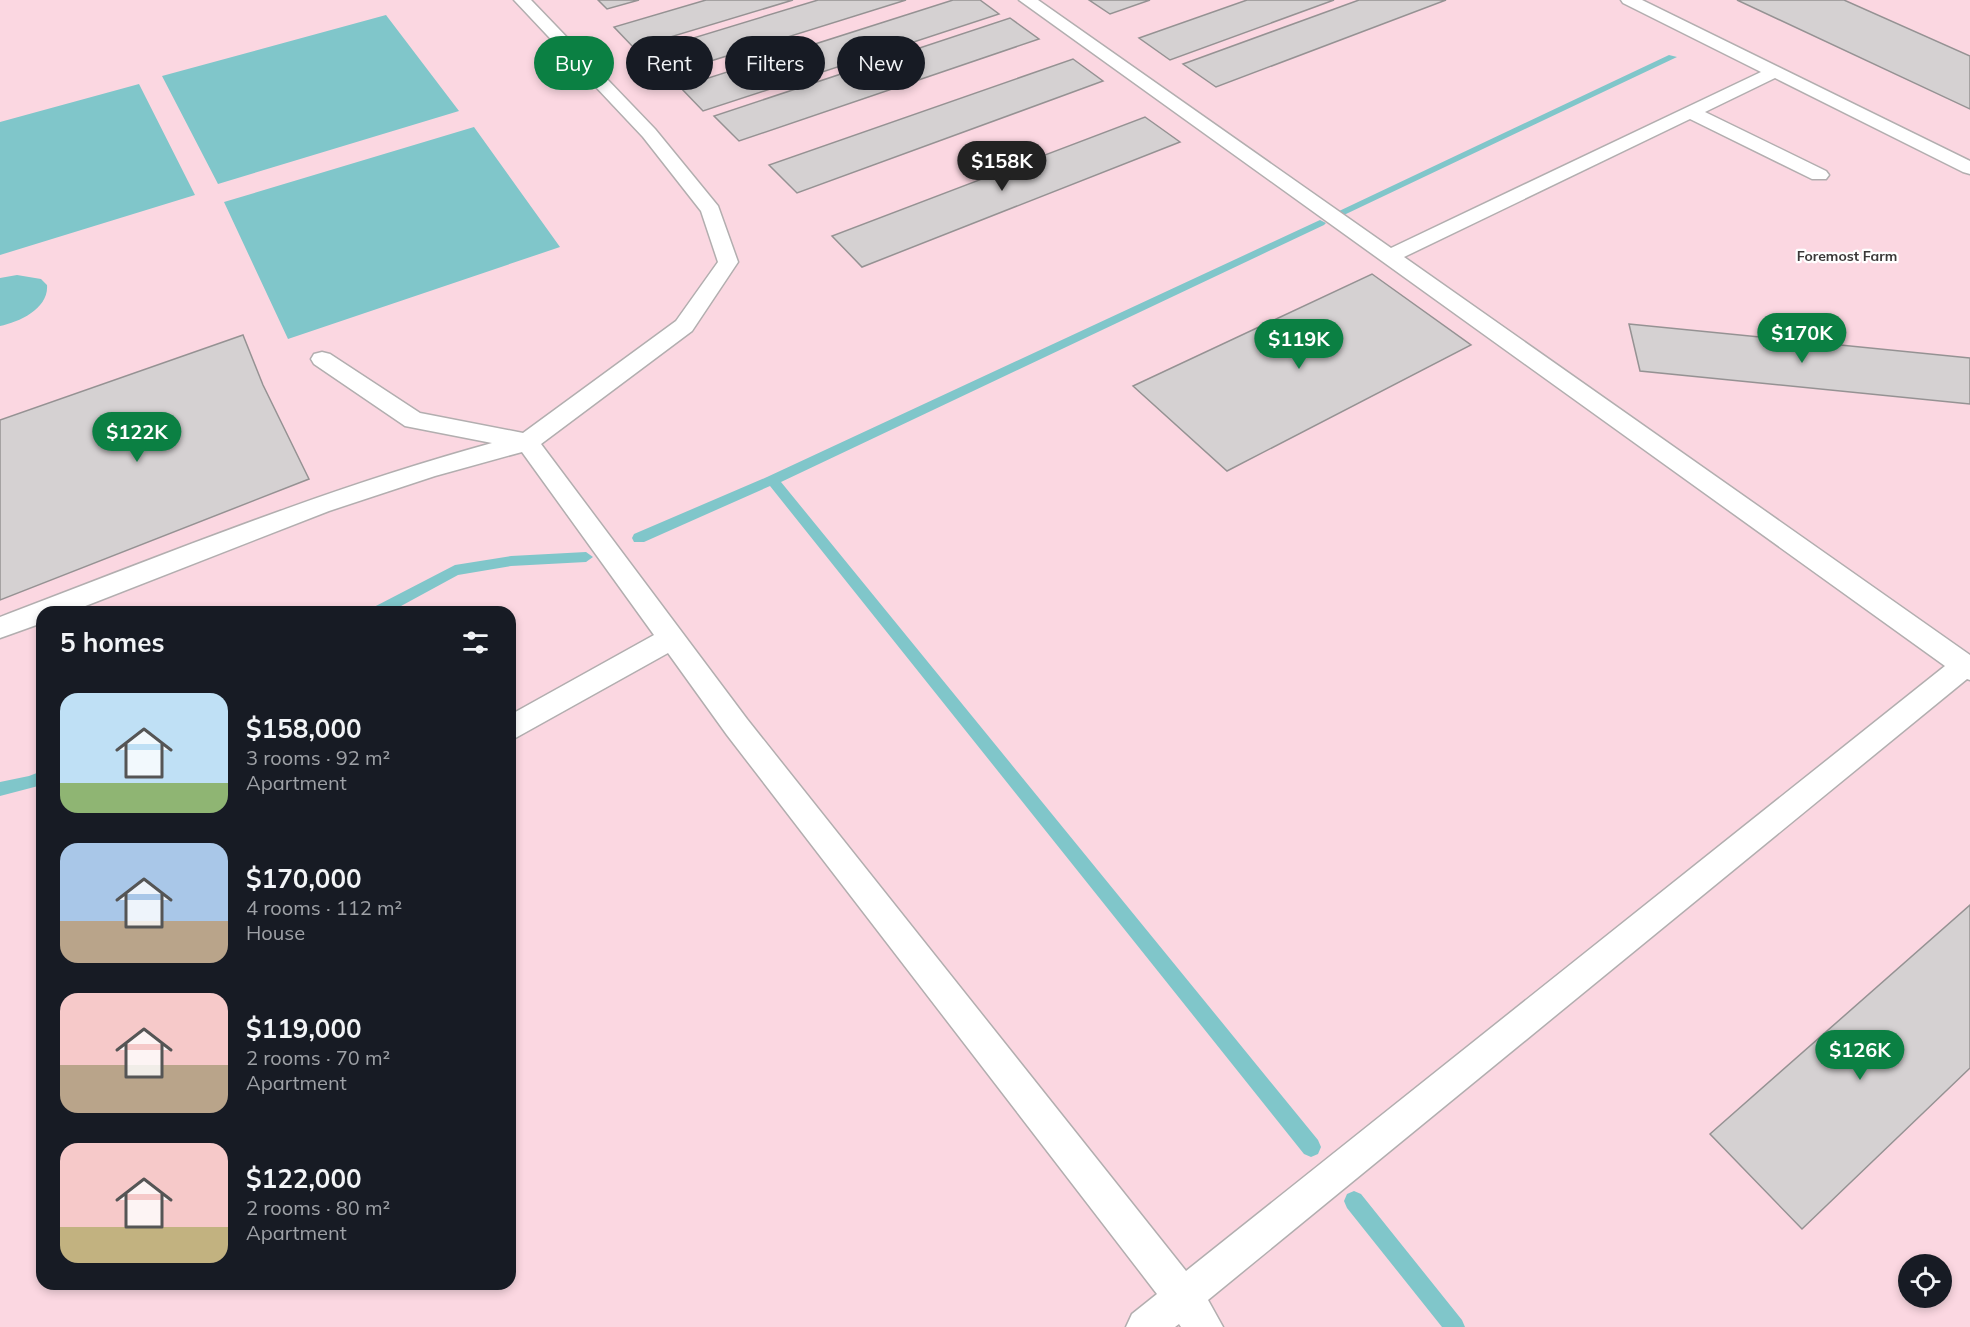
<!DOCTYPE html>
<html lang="en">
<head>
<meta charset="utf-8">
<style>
  :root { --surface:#171b24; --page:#20242c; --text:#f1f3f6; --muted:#9ea1a6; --accent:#0b8043 }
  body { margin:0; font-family:Mulish,sans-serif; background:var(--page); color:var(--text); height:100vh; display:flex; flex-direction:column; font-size:22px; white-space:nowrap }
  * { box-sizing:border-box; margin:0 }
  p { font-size:20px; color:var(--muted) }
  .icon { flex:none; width:33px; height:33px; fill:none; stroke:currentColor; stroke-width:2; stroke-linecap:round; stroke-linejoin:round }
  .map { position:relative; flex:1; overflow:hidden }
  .details { position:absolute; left:36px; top:606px; width:480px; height:684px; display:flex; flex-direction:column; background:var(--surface); border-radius:18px; box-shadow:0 3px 9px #0003 }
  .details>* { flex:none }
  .top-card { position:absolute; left:534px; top:36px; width:570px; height:54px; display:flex; gap:12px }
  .fabs { position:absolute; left:1898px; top:1254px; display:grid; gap:12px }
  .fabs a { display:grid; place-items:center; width:54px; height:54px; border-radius:50%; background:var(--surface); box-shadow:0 3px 9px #0003; font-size:30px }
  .price { position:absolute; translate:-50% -51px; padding:0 14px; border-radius:21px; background:var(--accent); color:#fff; font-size:20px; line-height:39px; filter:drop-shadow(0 2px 3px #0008) }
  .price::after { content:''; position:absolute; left:50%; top:36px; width:18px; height:14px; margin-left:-9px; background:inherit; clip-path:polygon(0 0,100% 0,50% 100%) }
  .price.selected { background:#222; color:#fff }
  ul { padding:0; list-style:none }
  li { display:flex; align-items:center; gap:18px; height:150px; padding:0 24px }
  li span { display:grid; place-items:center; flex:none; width:168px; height:120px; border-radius:18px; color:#555 }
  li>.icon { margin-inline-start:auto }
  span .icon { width:72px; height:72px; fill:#fffc; stroke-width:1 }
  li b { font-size:26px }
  h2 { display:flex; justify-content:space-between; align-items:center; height:72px; padding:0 24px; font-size:26px }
  .pill { padding:0 21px; border-radius:27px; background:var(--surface); box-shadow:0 3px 9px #0003; font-size:21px; line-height:54px }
  .pill.selected { background:var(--accent); color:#fff }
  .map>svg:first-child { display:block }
  .green { fill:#fbd7e1; fill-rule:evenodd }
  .water { fill:#80c6ca }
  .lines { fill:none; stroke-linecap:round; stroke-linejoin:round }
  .stream { fill:#80c6ca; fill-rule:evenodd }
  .building { fill:#d5d1d2; stroke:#959293; stroke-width:1.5 }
  .lane-casing { stroke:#b2aeaf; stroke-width:3 }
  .lane { fill:#fff; fill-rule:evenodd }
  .labels { text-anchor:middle; stroke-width:4.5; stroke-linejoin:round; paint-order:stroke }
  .far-neighbourhood-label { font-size:14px; font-weight:bold; fill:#3c3939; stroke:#fff }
</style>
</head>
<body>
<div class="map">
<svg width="1970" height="1327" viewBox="0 0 1970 1327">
  <rect width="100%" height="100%" fill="#faf6f7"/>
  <path class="green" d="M0,0H1970V1327H0ZM42,612H510V1284H42ZM1908,1264H1941V1298H1908Z"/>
  <path class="water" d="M386,15L459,111L218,184L162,76Z
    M139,84L195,195L0,255V122Z
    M474,127L560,247L288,339L224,202Z
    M17,275L41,279L47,285C49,308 20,322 0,326V278Z"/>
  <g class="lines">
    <path class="stream" d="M1669,55L1677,57L1346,214L1342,215L1337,212Z
      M1320,220L1326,223L1324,225L781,482L1318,1140L1321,1147L1318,1154L1311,1157L1304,1154L770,486L644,542H634L632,538L634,534L767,477Z
      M586,552L593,557L586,562L511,566L458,575L390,612H370L372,608L455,565L511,556Z
      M42,771V785L0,796V782L29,776Z
      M1354,1191L1361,1194L1462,1320L1465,1327H1442L1347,1208L1344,1201L1347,1194Z"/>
  </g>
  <path class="building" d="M598,0H639L607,9Z
    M706,0H793L634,48L614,27Z
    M818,0H906L666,75L644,53Z
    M953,0H980L999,14L703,111L680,87Z
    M1089,0H1150L1110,14Z
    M1247,0H1334L1170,60L1139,38Z
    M1359,0H1446L1216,87L1183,64Z
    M1737,0H1844L1970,56V109Z
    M1010,18L1039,39L739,141L714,116Z
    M1073,59L1103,81L797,193L769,165Z
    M1145,117L1180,142L862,267L832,236Z
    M1372,274L1471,345L1227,471L1133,386Z
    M1629,324L1970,358V404L1640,371Z
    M243,335L263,385L309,479L0,600V420Z
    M1970,905V1068L1802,1229L1710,1134Z"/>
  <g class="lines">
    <defs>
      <path id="lane" d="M514,0H531L655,129L718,206L738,262L692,331L541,444L747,719L1186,1271L1945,666L1019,0H1038L1391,248L1761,72L1623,3L1621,0H1642L1970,161V174L1963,172L1775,78L1705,112L1826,171L1829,175L1826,179H1812L1690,119L1404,257L1970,655V680L1967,679L1208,1300L1223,1327H1181L1179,1324L1175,1327H1126L1132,1314L1157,1294L727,735L668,653L510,741V715L654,635L522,452L435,476L329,511L70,612H42V623L0,638V617C163,555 324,489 492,443L405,426L314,364L311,359L314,354L322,352L330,354L420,413L523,433L676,321L718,262L701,211L643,137Z"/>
    </defs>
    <use href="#lane" class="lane-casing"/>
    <use href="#lane" class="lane"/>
  </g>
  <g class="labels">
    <g class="far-neighbourhood-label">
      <text x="1847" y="261">Foremost Farm</text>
    </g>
  </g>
</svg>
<div class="fabs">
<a><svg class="icon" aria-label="locate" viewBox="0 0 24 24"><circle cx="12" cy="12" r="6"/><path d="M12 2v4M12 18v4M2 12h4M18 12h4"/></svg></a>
</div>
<b class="price selected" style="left:1002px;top:192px">$158K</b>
<b class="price" style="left:1802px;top:364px">$170K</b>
<b class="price" style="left:1299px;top:370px">$119K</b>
<b class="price" style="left:137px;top:463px">$122K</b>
<b class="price" style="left:1860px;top:1081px">$126K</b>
<div class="top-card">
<a class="pill selected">Buy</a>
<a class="pill">Rent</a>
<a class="pill">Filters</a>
<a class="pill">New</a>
</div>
<section class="details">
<h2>5 homes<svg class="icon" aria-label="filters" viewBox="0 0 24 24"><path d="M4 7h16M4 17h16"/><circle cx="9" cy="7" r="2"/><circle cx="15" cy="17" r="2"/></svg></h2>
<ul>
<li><span style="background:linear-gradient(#bfe0f5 75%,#8fb573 0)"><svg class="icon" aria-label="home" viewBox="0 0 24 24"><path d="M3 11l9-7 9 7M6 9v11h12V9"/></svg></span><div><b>$158,000</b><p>3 rooms · 92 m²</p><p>Apartment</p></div></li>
<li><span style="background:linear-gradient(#a9c7e8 65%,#b9a48a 0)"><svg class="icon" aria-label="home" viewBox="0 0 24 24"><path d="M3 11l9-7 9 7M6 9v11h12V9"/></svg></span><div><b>$170,000</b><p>4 rooms · 112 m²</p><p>House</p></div></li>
<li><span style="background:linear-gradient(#f6c9c9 60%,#b9a48a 0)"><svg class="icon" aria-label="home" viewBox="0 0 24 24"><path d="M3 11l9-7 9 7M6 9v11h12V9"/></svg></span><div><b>$119,000</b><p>2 rooms · 70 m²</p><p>Apartment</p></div></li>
<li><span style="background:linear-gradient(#f6c9c9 70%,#c2b280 0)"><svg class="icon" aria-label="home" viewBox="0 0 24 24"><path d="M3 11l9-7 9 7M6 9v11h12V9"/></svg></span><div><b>$122,000</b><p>2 rooms · 80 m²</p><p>Apartment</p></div></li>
</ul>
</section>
</div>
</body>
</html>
